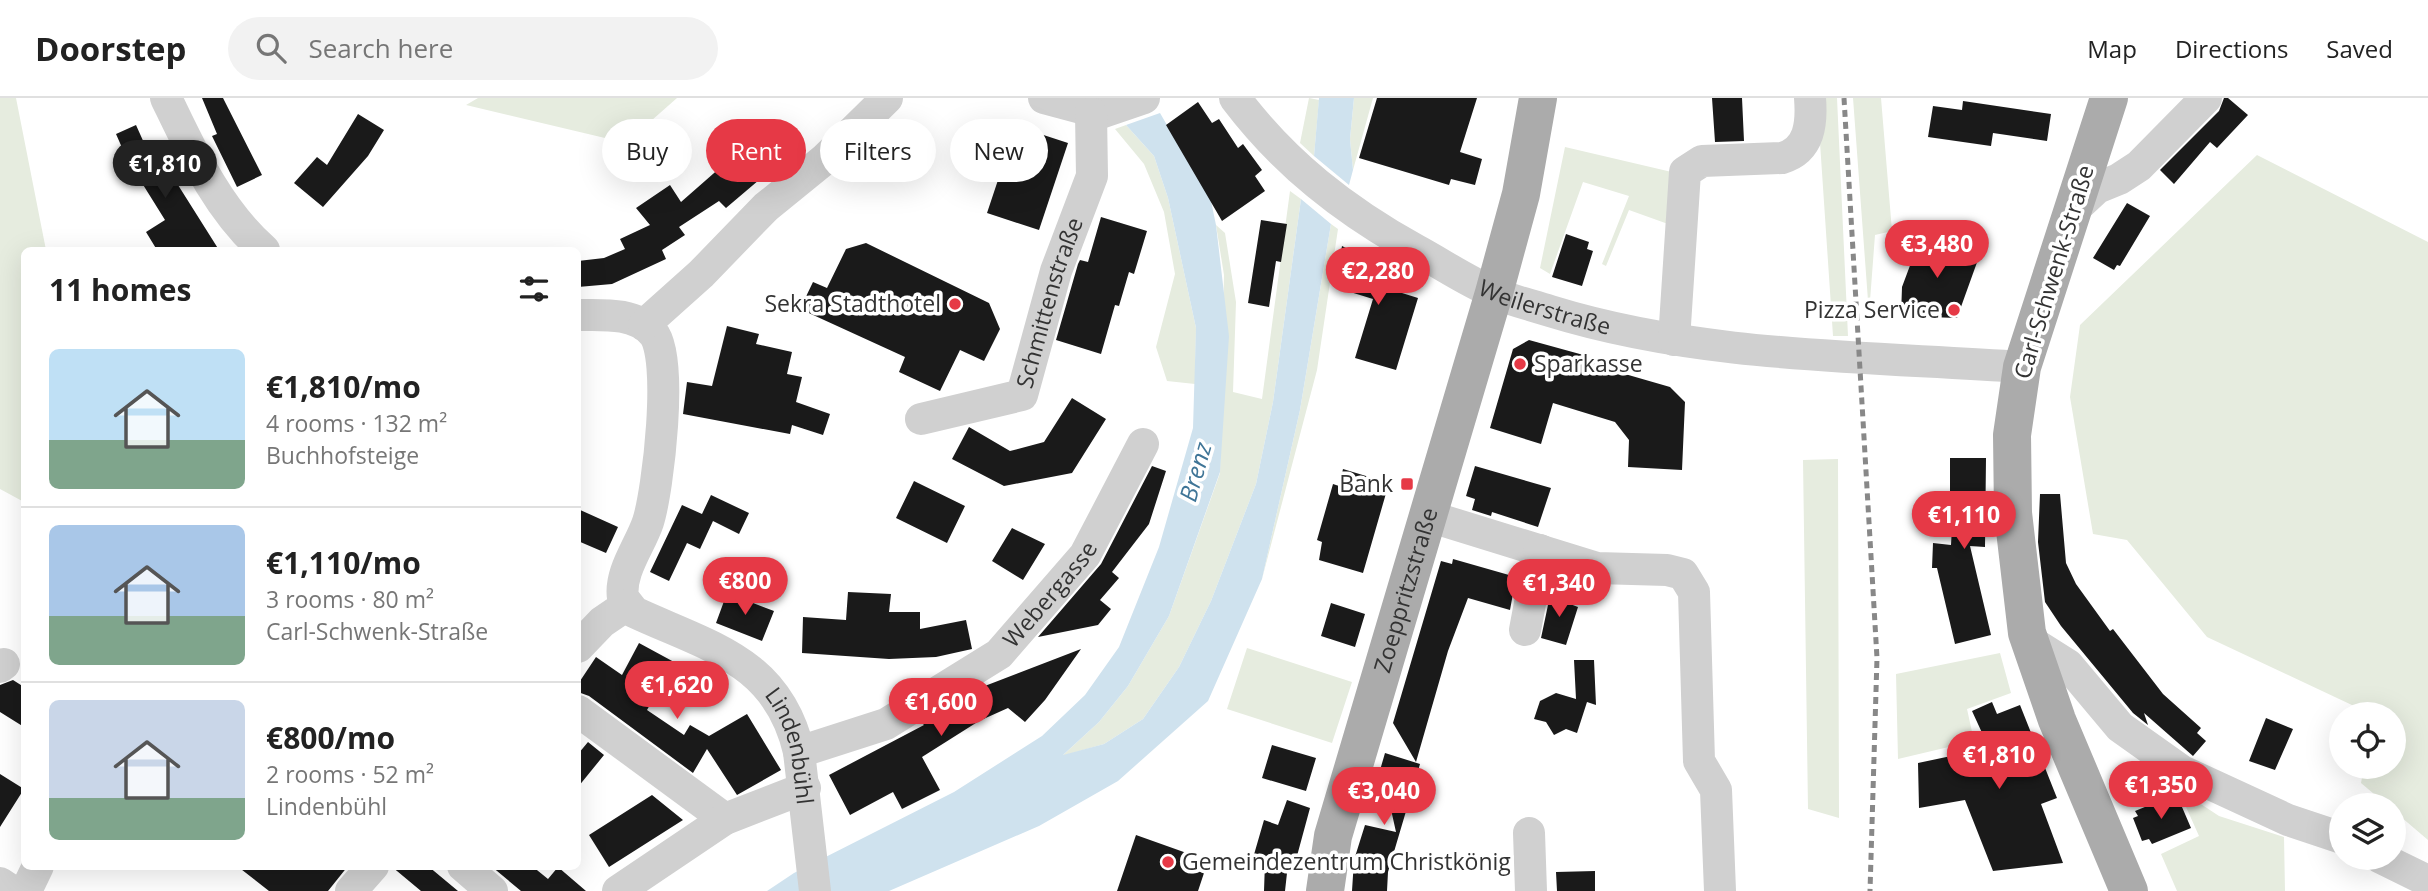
<!DOCTYPE html>
<html lang="en">
<head>
<meta charset="utf-8">
<style>
  :root { --surface:#fff; --page:#f2f2f2; --text:#222; --muted:#767676; --line:#e0e0e0; --accent:#e63946 }
  body { margin:0; font-family:"Open Sans",sans-serif; background:var(--page); color:var(--text); height:100vh; display:flex; flex-direction:column; font-size:26px; white-space:nowrap }
  * { box-sizing:border-box; margin:0 }
  p { font-size:23px; color:var(--muted) }
  .icon { flex:none; width:38px; height:38px; fill:none; stroke:currentColor; stroke-width:2; stroke-linecap:round; stroke-linejoin:round }
  .map { position:relative; flex:1; overflow:hidden }
  .drawer { position:absolute; left:21px; top:149px; width:560px; height:623px; display:flex; flex-direction:column; background:var(--surface); border-radius:10px; box-shadow:0 7px 28px #0002 }
  .drawer>* { flex:none }
  .banner { position:absolute; left:602px; top:21px; width:665px; height:63px; display:flex; gap:14px }
  .fabs { position:absolute; left:2329px; top:604px; display:grid; gap:14px }
  .fabs a { display:grid; place-items:center; width:77px; height:77px; border-radius:50%; background:var(--surface); box-shadow:0 7px 28px #0002; font-size:35px }
  .price { position:absolute; translate:-50% -60px; padding:0 16px; border-radius:24px; background:var(--accent); color:#fff; font-size:23px; line-height:46px; filter:drop-shadow(0 2px 4px #0008) }
  .price::after { content:''; position:absolute; left:50%; top:42px; width:21px; height:16px; margin-left:-10px; background:inherit; clip-path:polygon(0 0,100% 0,50% 100%) }
  .price.current { background:#222; color:#fff }
  ul { padding:0; list-style:none }
  li { display:flex; align-items:center; gap:21px; height:175px; padding:0 28px }
  li+li { border-top:2px solid var(--line) }
  li span { display:grid; place-items:center; flex:none; width:196px; height:140px; border-radius:10px; color:#555 }
  li>.icon { margin-inline-start:auto }
  span .icon { width:84px; height:84px; fill:#fffc; stroke-width:1 }
  li b { font-size:30px }
  h2 { display:flex; justify-content:space-between; align-items:center; height:84px; padding:0 28px; font-size:30px }
  .chip { padding:0 24px; border-radius:32px; background:var(--surface); box-shadow:0 7px 28px #0002; font-size:24px; line-height:63px }
  .chip.current { background:var(--accent); color:#fff }
  header { display:flex; align-items:center; gap:42px; box-sizing:border-box; height:98px; padding:0 35px; background:var(--surface); border-bottom:2px solid var(--line) }
  header strong { font-size:33px }
  nav { display:flex; gap:38px; margin-inline-start:auto; font-size:24px }
  .search { width:490px; height:63px; background:var(--page); display:flex; align-items:center; gap:18px; box-sizing:border-box; padding:0 24px; border-radius:38px; color:var(--muted); font-size:26px }
  .map>svg:first-child { display:block }
  .green { fill:#e6ecdf }
  .water { fill:#cfe2ee }
  .building { fill:#1a1a1a }
  .lines { fill:none; stroke-linecap:round; stroke-linejoin:round }
  .minor { stroke:#d0d0d0; stroke-width:32 }
  .major { stroke:#ababab; stroke-width:38 }
  .rail { stroke:#888; stroke-width:5; stroke-dasharray:7 5; stroke-linecap:butt }
  .poi-dot { fill:#e63946; stroke:#fff; stroke-width:2.5 }
  .labels { text-anchor:middle; stroke-width:7; stroke-linejoin:round; paint-order:stroke }
  .street-label { font-size:23px; fill:#333; stroke:#fff }
  .poi-label { font-size:23px; fill:#333; stroke:#fff; text-anchor:end }
  .water-label { font-size:24px; font-style:italic; fill:#3f7597; stroke:#fff }
</style>
</head>
<body>
<header>
<strong>Doorstep</strong>
<div class="search"><svg class="icon" aria-label="search" viewBox="0 0 24 24"><circle cx="10" cy="10" r="6"/><path d="M15 15l6 6"/></svg>Search here</div>
<nav><a>Map</a><a>Directions</a><a>Saved</a></nav>
</header>
<div class="map">
<svg width="2428" height="793" viewBox="0 0 2428 793">
  <rect width="100%" height="100%" fill="#fff"/>
  <path class="green" d="M0,0H16L46,152H24V404L0,391Z
    M478,0H677L626,45L466,7Z
    M1309,0L1319,2L1314,58L1300,45Z
    M1354,0H1373L1353,72L1350,41Z
    M1817,0H1837L1848,238H1833Z
    M1853,0H1881L1892,133L1875,137L1869,216Z
    M1126,27L1154,58L1168,100L1196,230L1195,286L1167,283L1156,249L1175,176L1164,114L1144,66L1115,31Z
    M1565,49L1676,75L1668,126L1629,112L1606,168L1602,166L1629,98L1583,84L1550,176L1540,170Z
    M2257,57L2428,144V742L2394,713V707H2387L2361,685L2364,669L2394,668V616H2371L2207,539L2127,442L2093,436L2070,299L2080,227Z
    M1290,93L1301,101L1273,304L1256,386L1211,503L1179,569L1143,621L1104,646L1062,658L1099,624L1128,588L1169,518L1220,375L1224,177L1216,127L1225,135L1236,204L1233,294L1262,301Z
    M1331,126L1338,131L1317,272L1262,481L1300,312Z
    M1838,361L1839,720L1808,711L1803,362Z
    M1247,550L1352,584L1332,645L1227,611Z
    M2000,555L2011,595L1967,611L1974,643L1898,661L1896,576Z
    M2178,691L2219,718L2284,739L2285,793H2177L2161,756L2199,738Z"/>
  <path class="water" d="M1319,0H1354L1350,41L1353,72L1349,87L1314,58Z
    M1160,15L1211,103L1216,127L1229,238L1220,374L1169,518L1128,588L1099,624L1063,657L1104,646L1143,621L1179,569L1211,503L1256,386L1273,304L1301,101L1331,126L1300,312L1262,481L1208,603L1118,683L1039,728L889,793H767L794,775L954,694L1042,638L1085,597L1119,549L1159,449L1193,330L1196,230L1168,100L1154,58L1126,27Z"/>
  <path class="building" d="M202,0H223L262,77L237,89L212,38L217,36Z
    M1377,0H1477L1460,54L1482,61L1475,87L1451,81L1449,87L1359,60Z
    M1712,0H1742L1744,43L1715,44Z
    M2224,0H2228L2248,17L2217,50L2210,44L2174,86L2160,72L2219,13Z
    M1963,3L2051,16L2047,43L1993,35L1991,48L1928,39L1933,8L1962,12Z
    M1198,4L1212,25L1219,21L1238,50L1243,46L1262,72L1255,78L1265,93L1222,123L1166,27Z
    M358,16L384,32L368,58L323,109L294,85L317,59L327,67Z
    M136,27L153,65L161,60L219,152H157L146,134L165,122L127,61L116,36Z
    M1016,28L1068,45L1039,132L987,115Z
    M780,30L798,49L726,110L719,103L679,129L685,137L662,152L666,161L612,186L578,189V163L604,160L625,151L620,141L650,127L636,110L670,87L681,104L746,47L753,56Z
    M2127,105L2150,118L2120,168L2117,167L2114,172L2093,160Z
    M1101,119L1147,133L1134,176L1129,174L1119,208L1115,207L1101,256L1056,242L1078,166L1080,162L1088,164Z
    M1261,122L1287,126L1281,164L1276,163L1269,209L1248,205Z
    M1566,136L1589,144L1587,151L1593,153L1582,188L1552,179Z
    M1921,138L1980,156L1957,220L1901,218L1902,189Z
    M866,145L989,205L1000,231L984,263L960,252L940,293L899,274L905,259L800,211L813,184L827,190L846,151Z
    M1342,148L1407,180L1402,195L1418,200L1396,272L1355,260L1373,201L1334,189Z
    M727,228L759,236L756,246L792,254L787,276L802,279L796,304L830,316L823,337L792,327L790,336L683,316L687,284L712,288Z
    M1529,242L1627,269L1625,276L1670,289L1685,304L1682,372L1628,369L1629,342L1615,324L1553,305L1541,346L1490,330L1513,251Z
    M1072,300L1106,321L1072,375L1004,388L952,361L969,329L1010,353L1044,344Z
    M1950,360H1986L1985,449L1970,448L1991,537L1955,546L1937,470H1932L1933,445L1951,447L1954,395H1950Z
    M1152,368L1166,373L1149,426L1112,474L1119,480L1100,502L1111,511L1098,527L1038,539L1101,466Z
    M1475,368L1551,390L1538,429L1492,414L1491,418L1472,412L1475,401L1466,398Z
    M1343,371L1389,385L1363,475L1319,462L1322,444L1317,442L1333,386L1339,388Z
    M914,383L965,408L947,445L896,420Z
    M2040,396H2060L2066,465L2076,486L2110,533L2113,531L2163,596L2201,630L2197,635L2206,643L2193,658L2144,615L2148,627L2133,615L2061,528L2045,504L2038,444Z
    M711,397L749,415L739,436L713,423L700,451L687,445L669,483L650,474L682,407L702,416Z
    M578,411L618,429L606,455L578,443Z
    M1012,430L1045,446L1023,482L992,463Z
    M1453,461L1516,479L1510,512L1468,500L1448,553L1416,664L1393,625L1441,463L1452,466Z
    M1551,493L1572,500L1570,506L1578,509L1566,547L1541,540Z
    M848,494L891,496L889,514H920V531L966,522L972,551L936,559L889,561L802,555L803,519L846,522Z
    M727,495L774,513L762,543L716,525Z
    M1331,505L1365,516L1355,549L1321,538Z
    M639,545L674,564L647,612L684,637L690,627L709,638L747,616L781,672L737,697L707,651L693,675L589,598L578,594V586L596,559L622,577Z
    M1081,551L1045,602L1025,624L1008,610L979,623L922,659L940,692L902,711L893,694L850,717L829,677L924,627L922,625L977,591Z
    M1574,562H1594L1596,607L1587,604L1577,635L1566,631L1554,637L1546,624L1534,621L1540,603L1556,595L1576,601Z
    M13,582L24,589V629L0,614V587Z
    M1992,604L1997,616L2020,607L2057,700L2041,706L2063,765L1993,773L1965,702L1919,710L1918,665L1989,650L1972,613Z
    M2266,620L2293,631L2275,672L2249,663Z
    M588,644L604,657L578,689V656Z
    M1272,647L1316,660L1306,693L1262,680Z
    M1385,655L1420,666L1388,774L1387,793H1352L1354,762L1365,727L1396,734L1386,689L1376,686Z
    M0,676L24,691L0,729Z
    M652,697L683,722L609,769L589,737Z
    M2167,700L2170,706L2179,702L2191,730L2152,746L2149,741L2142,743L2133,720L2138,718L2135,713Z
    M1287,702L1310,710L1294,769L1287,775L1285,793H1264L1265,764L1253,760L1264,722L1278,727Z
    M1136,737L1195,758L1190,771L1204,775L1198,793H1117Z
    M237,768H348L328,793H269Z
    M391,768H428L458,793H421Z
    M491,768H532L548,781L558,769L586,793H521Z
    M1595,773V793H1557L1556,774Z"/>
  <g class="lines">
    <g class="minor">
      <path d="M166,0C192,54 218,112 264,152"/>
      <path d="M1044,0L1100,15L1144,0"/>
      <path id="s1" d="M1235,0C1285,66 1344,112 1416,152C1442,166 1468,184 1495,195C1512,203 1532,207 1550,213C1702,260 1865,258 2022,269"/>
      <path d="M2070,115L2097,90L2119,81L2139,68L2206,0"/>
      <path id="s2" d="M578,217C602,217 635,214 653,235C674,258 658,393 648,424C640,448 619,474 623,500L634,514C709,549 778,562 799,654L815,793"/>
      <path d="M644,227L701,176L766,109L825,61L887,0"/>
      <path d="M1674,242L1685,74L1702,63L1782,60C1810,52 1812,25 1810,0"/>
      <path id="s3" d="M921,321L1022,297L1056,173L1092,78L1091,15"/>
      <path d="M1428,418L1597,470L1667,472L1683,476L1694,494L1699,663L1716,692L1720,793"/>
      <path d="M1525,532L1540,452"/>
      <path d="M2030,543L2068,567L2120,629L2182,673L2288,722L2342,740"/>
      <path d="M578,549L602,524L627,507"/>
      <path d="M0,569L4,566"/>
      <path d="M578,613L725,721"/>
      <path id="s4" d="M799,654L886,626L999,556L1085,457L1143,346"/>
      <path d="M1529,735L1531,793"/>
      <path d="M2381,760L2428,783"/>
      <path d="M463,768L492,793"/>
      <path d="M0,785L12,793"/>
      <path d="M26,793L38,768"/>
      <path d="M351,793L373,768"/>
      <path d="M618,793L725,721L805,690"/>
    </g>
    <g class="major">
      <path d="M2109,0L2022,269L2012,337L2013,415L2027,535L2057,622L2129,793"/>
      <path id="s5" d="M1325,793L1333,738L1494,195L1521,96L1538,0"/>
    </g>
    <path class="rail" d="M1844,0L1877,560L1870,793"/>
  </g>
  <g class="poi-dot">
    <circle cx="955" cy="206" r="7"/>
    <circle cx="1954" cy="212" r="7"/>
    <circle cx="1520" cy="266" r="7"/>
    <rect x="1400" y="379" width="14" height="14" rx="3.5"/>
    <circle cx="1168" cy="764" r="7"/>
  </g>
  <g class="labels">
    <g class="street-label">
      <text transform="translate(2054 174) rotate(-73)" y="8">Carl-Schwenk-Straße</text>
      <text dy="8" stroke="none"><textPath href="#s3" startOffset="200">Schmittenstraße</textPath></text>
      <text dy="8" stroke="none"><textPath href="#s1" startOffset="380">Weilerstraße</textPath></text>
      <text dy="8" stroke="none"><textPath href="#s5" startOffset="312">Zoeppritzstraße</textPath></text>
      <text dy="8" stroke="none"><textPath href="#s4" startOffset="303">Webergasse</textPath></text>
      <text dy="8" stroke="none"><textPath href="#s2" startOffset="590">Lindenbühl</textPath></text>
    </g>
    <g class="poi-label">
      <text x="941" y="214">Sekra Stadthotel</text>
      <text x="1940" y="220">Pizza Service</text>
      <text x="1534" y="274" text-anchor="start">Sparkasse</text>
      <text x="1393" y="394">Bank</text>
      <text x="1182" y="772" text-anchor="start">Gemeindezentrum Christkönig</text>
    </g>
    <g class="water-label">
      <text transform="translate(1196 374) rotate(-74)" y="8">Brenz</text>
    </g>
  </g>
</svg>
<div class="fabs">
<a><svg class="icon" aria-label="locate" viewBox="0 0 24 24"><circle cx="12" cy="12" r="6"/><path d="M12 2v4M12 18v4M2 12h4M18 12h4"/></svg></a>
<a><svg class="icon" aria-label="layers" viewBox="0 0 24 24"><path d="M12 4l9 5-9 5-9-5zM3 14l9 5 9-5"/></svg></a>
</div>
<b class="price current" style="left:165px;top:102px">€1,810</b>
<b class="price" style="left:1937px;top:182px">€3,480</b>
<b class="price" style="left:1378px;top:209px">€2,280</b>
<b class="price" style="left:1964px;top:453px">€1,110</b>
<b class="price" style="left:745px;top:519px">€800</b>
<b class="price" style="left:1559px;top:521px">€1,340</b>
<b class="price" style="left:677px;top:623px">€1,620</b>
<b class="price" style="left:941px;top:640px">€1,600</b>
<b class="price" style="left:1999px;top:693px">€1,810</b>
<b class="price" style="left:2161px;top:723px">€1,350</b>
<b class="price" style="left:1384px;top:729px">€3,040</b>
<div class="banner">
<a class="chip">Buy</a>
<a class="chip current">Rent</a>
<a class="chip">Filters</a>
<a class="chip">New</a>
</div>
<section class="drawer">
<h2>11 homes<svg class="icon" aria-label="filters" viewBox="0 0 24 24"><path d="M4 7h16M4 17h16"/><circle cx="9" cy="7" r="2"/><circle cx="15" cy="17" r="2"/></svg></h2>
<ul>
<li><span style="background:linear-gradient(#bfe0f5 65%,#7fa58c 0)"><svg class="icon" aria-label="home" viewBox="0 0 24 24"><path d="M3 11l9-7 9 7M6 9v11h12V9"/></svg></span><div><b>€1,810/mo</b><p>4 rooms · 132 m²</p><p>Buchhofsteige</p></div></li>
<li><span style="background:linear-gradient(#a9c7e8 65%,#7fa58c 0)"><svg class="icon" aria-label="home" viewBox="0 0 24 24"><path d="M3 11l9-7 9 7M6 9v11h12V9"/></svg></span><div><b>€1,110/mo</b><p>3 rooms · 80 m²</p><p>Carl-Schwenk-Straße</p></div></li>
<li><span style="background:linear-gradient(#c9d6e8 70%,#7fa58c 0)"><svg class="icon" aria-label="home" viewBox="0 0 24 24"><path d="M3 11l9-7 9 7M6 9v11h12V9"/></svg></span><div><b>€800/mo</b><p>2 rooms · 52 m²</p><p>Lindenbühl</p></div></li>
</ul>
</section>
</div>
</body>
</html>
